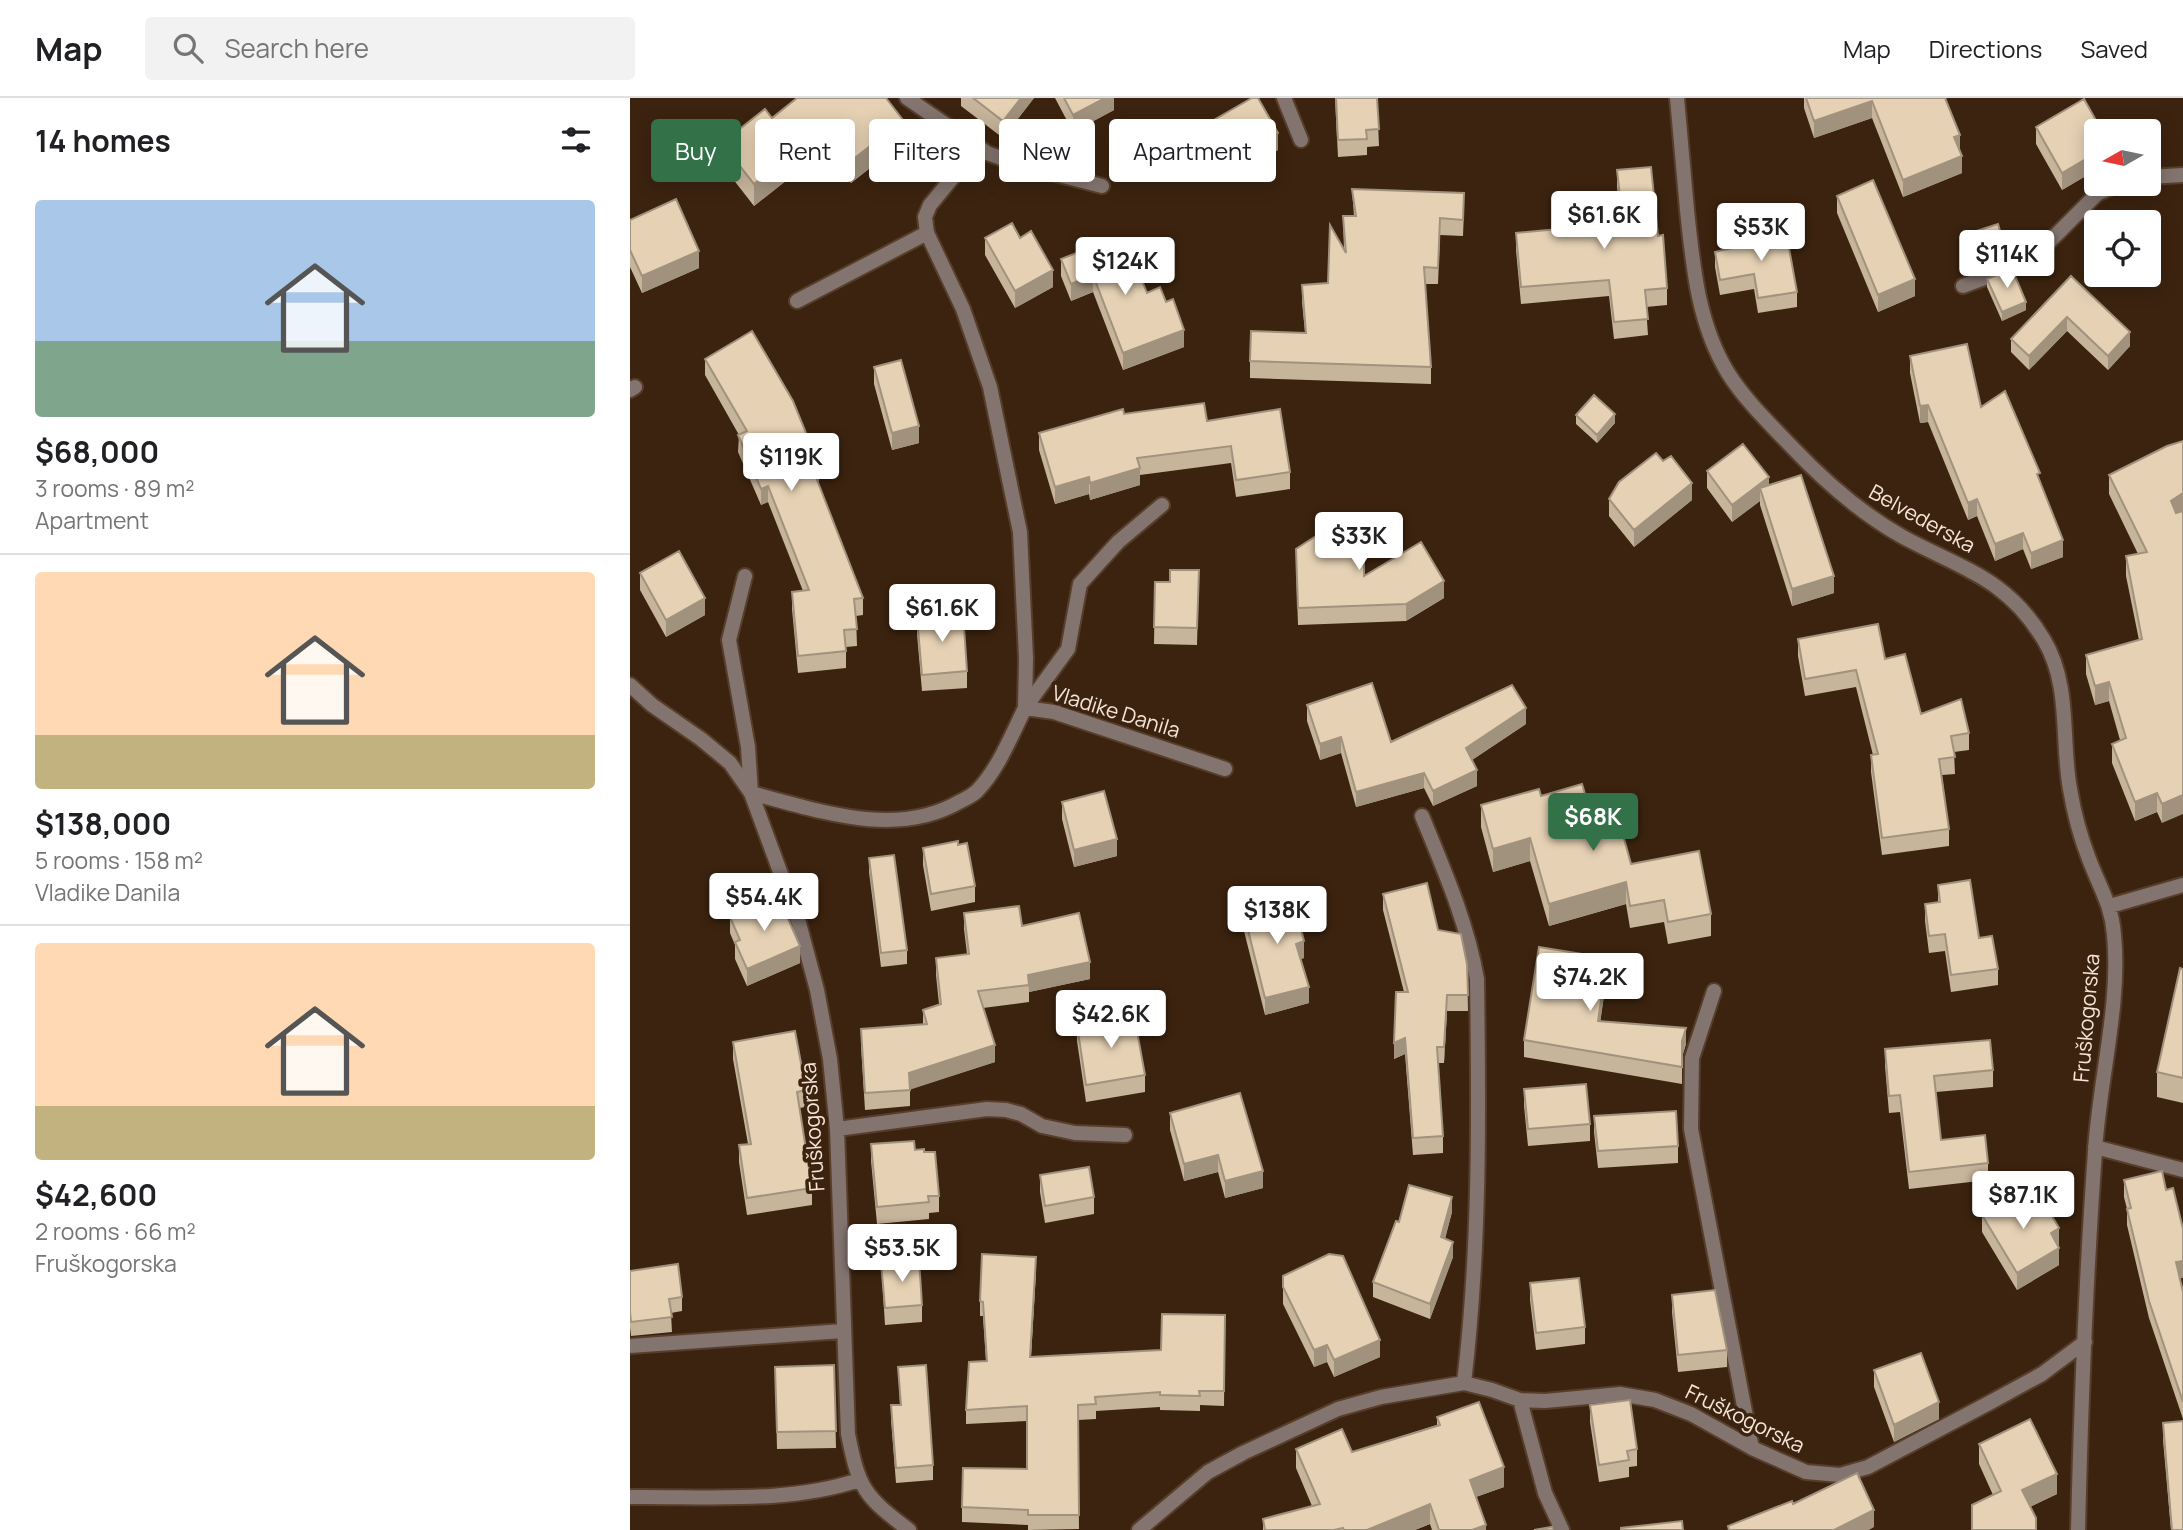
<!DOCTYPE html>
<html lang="en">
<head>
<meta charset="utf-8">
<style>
  :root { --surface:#fff; --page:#f2f2f2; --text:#202124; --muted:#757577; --line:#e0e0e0; --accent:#337249 }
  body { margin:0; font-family:Manrope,sans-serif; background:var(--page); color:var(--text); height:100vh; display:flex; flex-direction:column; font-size:26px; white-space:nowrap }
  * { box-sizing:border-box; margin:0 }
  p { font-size:23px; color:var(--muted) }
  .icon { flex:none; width:38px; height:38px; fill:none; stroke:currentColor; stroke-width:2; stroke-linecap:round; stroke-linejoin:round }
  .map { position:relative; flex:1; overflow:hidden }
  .side { display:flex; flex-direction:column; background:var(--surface); width:630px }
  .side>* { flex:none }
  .hud { position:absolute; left:21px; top:21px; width:665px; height:63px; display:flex; gap:14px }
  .needle { width:46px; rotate:261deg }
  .tools { position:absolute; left:1454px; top:21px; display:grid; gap:14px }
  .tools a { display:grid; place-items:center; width:77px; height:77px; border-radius:7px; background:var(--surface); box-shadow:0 4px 18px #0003; font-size:35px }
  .price { position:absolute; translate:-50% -60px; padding:0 16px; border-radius:7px; background:#fff; color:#222; font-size:23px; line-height:46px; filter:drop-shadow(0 2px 4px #0008) }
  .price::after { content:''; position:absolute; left:50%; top:42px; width:21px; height:16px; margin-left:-10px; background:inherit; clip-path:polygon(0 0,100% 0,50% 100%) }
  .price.on { background:var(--accent); color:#fff }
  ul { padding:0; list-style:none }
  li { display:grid; align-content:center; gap:14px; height:371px; padding:0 35px }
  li+li { border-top:2px solid var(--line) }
  li span { display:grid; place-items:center; height:217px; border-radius:7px; color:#555 }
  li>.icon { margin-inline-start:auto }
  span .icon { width:126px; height:126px; fill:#fffc; stroke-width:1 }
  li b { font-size:30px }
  h2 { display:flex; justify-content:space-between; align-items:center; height:84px; padding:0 35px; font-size:30px }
  .chip { padding:0 24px; border-radius:7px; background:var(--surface); box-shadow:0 4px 18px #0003; font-size:24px; line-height:63px }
  .chip.on { background:var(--accent); color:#fff }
  header { display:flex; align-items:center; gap:42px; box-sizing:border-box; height:98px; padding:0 35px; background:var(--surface); border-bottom:2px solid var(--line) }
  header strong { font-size:33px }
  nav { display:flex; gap:38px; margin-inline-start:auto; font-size:24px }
  .search { width:490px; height:63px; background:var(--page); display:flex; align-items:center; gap:18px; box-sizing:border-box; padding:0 24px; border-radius:7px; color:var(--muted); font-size:26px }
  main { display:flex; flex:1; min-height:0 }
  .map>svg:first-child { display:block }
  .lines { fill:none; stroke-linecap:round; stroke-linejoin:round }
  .service-casing { stroke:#563e2b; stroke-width:18 }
  .minor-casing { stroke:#563e2b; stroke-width:18 }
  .service { stroke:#83746f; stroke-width:14 }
  .minor { stroke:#83746f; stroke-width:14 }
  .wall { fill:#c6b49b }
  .shaded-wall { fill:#a1927e }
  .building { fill:#e6d1b4; stroke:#a1927e; stroke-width:2 }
  .labels { text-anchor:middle; stroke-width:7; stroke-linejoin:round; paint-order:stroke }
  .street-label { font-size:21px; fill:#f5e4d8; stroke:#3c230f }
</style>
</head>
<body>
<header>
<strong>Map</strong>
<div class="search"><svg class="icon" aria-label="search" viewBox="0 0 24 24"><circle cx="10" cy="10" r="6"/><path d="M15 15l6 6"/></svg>Search here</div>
<nav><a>Map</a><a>Directions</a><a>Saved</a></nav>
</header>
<main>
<section class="side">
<h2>14 homes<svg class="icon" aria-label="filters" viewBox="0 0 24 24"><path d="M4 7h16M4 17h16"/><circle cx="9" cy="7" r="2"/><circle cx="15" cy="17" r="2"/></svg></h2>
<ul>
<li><span style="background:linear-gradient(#a9c7e8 65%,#7fa58c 0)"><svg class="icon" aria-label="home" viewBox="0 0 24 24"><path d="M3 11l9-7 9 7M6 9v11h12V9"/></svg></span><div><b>$68,000</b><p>3 rooms · 89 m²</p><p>Apartment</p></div></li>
<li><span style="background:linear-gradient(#ffd9b3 75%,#c2b280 0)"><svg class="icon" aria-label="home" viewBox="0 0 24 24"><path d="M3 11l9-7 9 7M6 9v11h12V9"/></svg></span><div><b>$138,000</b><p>5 rooms · 158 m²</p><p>Vladike Danila</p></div></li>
<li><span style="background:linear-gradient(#ffd9b3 75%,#c2b280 0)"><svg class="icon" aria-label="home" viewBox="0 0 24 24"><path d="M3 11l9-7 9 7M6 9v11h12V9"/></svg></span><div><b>$42,600</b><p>2 rooms · 66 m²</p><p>Fruškogorska</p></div></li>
</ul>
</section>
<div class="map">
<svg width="1553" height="1432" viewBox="0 0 1553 1432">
  <rect width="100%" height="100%" fill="#3c230f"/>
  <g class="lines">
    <defs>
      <path id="service" d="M167,203L297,135
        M0,292L5,289
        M115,478L99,542L118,649L121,695
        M395,610L438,551L450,486L488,444L532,407"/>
      <path id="minor" d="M277,0L357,55L387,66L472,88
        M654,0L671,42
        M1047,0C1050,37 1054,75 1057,112C1063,169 1068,226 1098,275C1115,302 1139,325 1161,348C1195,384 1230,415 1273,439C1332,471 1377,480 1414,542C1441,587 1431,642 1440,691C1444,715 1450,738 1459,761C1469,788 1482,807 1484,837C1491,905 1469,984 1465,1053C1456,1179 1451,1306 1448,1432
        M347,50L300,107L295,119L297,135L333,211L360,289L375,362L390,434L396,560L395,610
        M1519,79L1553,77
        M1333,188L1384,169L1407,156L1467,96L1488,86
        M0,587L22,607L71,641L100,665L121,695L169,825L187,892L200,961L207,1031L218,1336C229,1391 234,1398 279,1432
        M121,695C187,712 265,741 329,704C335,701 342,698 347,693C369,670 381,638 395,610L424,614L595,671
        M792,718C814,772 837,824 847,881C849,1019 850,1149 834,1285
        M1480,808L1553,787
        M1084,893L1062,960L1061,1031L1122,1350
        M207,1031L357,1011L376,1012L391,1016L412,1028L445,1035L495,1037
        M1465,1049L1553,1072
        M0,1248L213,1233
        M890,1302L915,1395L932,1432
        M0,1399C76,1398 157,1406 229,1382
        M509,1432L578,1374L613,1355L708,1311L751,1299L834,1285L862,1292L890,1302L915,1303L990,1296L1025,1302L1061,1316L1122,1350L1176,1374L1210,1377L1238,1369L1359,1305L1412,1276L1455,1244"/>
    </defs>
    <use href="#service" class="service-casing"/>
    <use href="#minor" class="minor-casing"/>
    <use href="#service" class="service"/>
    <use href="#minor" class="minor"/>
  </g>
  <path class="wall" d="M331,0H404L373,40L331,8Z
    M425,0H484V12L443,34Z
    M705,0H747L749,48L737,49V57L708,59Z
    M1174,0H1316L1330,54L1332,75L1273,99L1242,20L1184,40L1174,10Z
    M142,20L273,44L221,85L195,52L124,108L92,67V45Z
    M582,23L648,52L618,70L615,63L601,71L582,40Z
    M1406,29L1466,33V72L1432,92L1406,46Z
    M987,72L1028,138L1037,190V207L1016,209L1018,237L984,241L979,198L891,206L886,152V135L991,125L987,89Z
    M722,91L834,112L833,138L810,137L808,186H795L801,269V286L620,280V263L675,234L672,204V187L698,185L714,153L713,118H724Z
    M1207,98L1285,198L1248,214L1207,115Z
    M0,122L69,170L12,195L0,169Z
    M1118,135L1167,194V209L1128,215L1124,191L1090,197L1085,169V154L1118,147Z
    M1331,138L1376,162L1340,175L1331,146Z
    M355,140H390L423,189L385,210L355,157Z
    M431,161L496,174L517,195L536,204L554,249L493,272L463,194L441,203L431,178Z
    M1441,178L1500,248L1478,272L1437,233L1399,272L1381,254V241Z
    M1357,181L1396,212L1372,223L1357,189Z
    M1280,258L1351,309L1410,383L1433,459L1401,471L1393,451L1365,463L1347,418L1338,422L1298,324L1290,325L1280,275Z
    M75,261L189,383L188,384L233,500V517L226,518L227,548L216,549V570L168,575L162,511V494L173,493L138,404L131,407L108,354L109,337L75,277Z
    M244,269L289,345L262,352L244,286Z
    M494,316L577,323L660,374V391L606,399L601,365L510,377V387L460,402L459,396L425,406L409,352V335Z
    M946,317L985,325L967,345L946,326Z
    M1537,348L1532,725L1527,714L1505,723L1482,665V646L1490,642L1479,603L1465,607L1456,576V557L1509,542L1496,478V458L1508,456L1479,396V377Z
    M1077,373L1139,387L1204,495L1162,508L1130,407V403L1102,424L1077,390Z
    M979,401L1062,402L1004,449L979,418Z
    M666,468L734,478L814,500L776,523L668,527Z
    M569,472L567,547L524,546L525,484H540Z
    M10,475L75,517L36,539L10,492Z
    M287,519L337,573V590L292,593L287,536Z
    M1168,541L1255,561L1291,616L1339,635V652L1324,654L1325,676L1312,677L1319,731V748L1252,757L1241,674V657H1243L1226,589L1175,598L1168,558Z
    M677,607L761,644L896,626L842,662L847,688L803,708L794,690L726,709L711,655L690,662L677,623Z
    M911,698L963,722L1001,766L1081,816V838L1038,846L1034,824L1000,830L996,806L919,828L900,763L863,774L851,729V707Z
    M432,704L487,758L444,769L432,721Z
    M293,750L345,788V804L301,813L293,767Z
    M239,760L277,852V866L251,869L239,774Z
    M1308,787L1349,840L1368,871V887L1321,894L1315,853L1299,855L1295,823V806L1308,804Z
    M753,796L808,832L837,866L838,913H817L814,965H808L813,1038V1055L783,1057L775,956L764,961L774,894L753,812Z
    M613,812L674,860L671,861L679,905L635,917L613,829Z
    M334,815L392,828L460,881L399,894V904L353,910L365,964L280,991V1008L235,1012L231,948V931L293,926V912L309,906L306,877V860L337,856L334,831Z
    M100,819L170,865L117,888L105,861V847L100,835Z
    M1553,871V1005L1527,999V974Z
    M977,877L970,924L1056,946L1052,959V986L894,959V942Z
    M447,927L515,977V994L456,1004L447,943Z
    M103,944L176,992V1009L169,1010L182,1090V1107L117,1117L109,1064V1047L118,1046L103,961Z
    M1255,951L1363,972V989L1306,994L1311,1042L1358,1065V1082L1279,1091L1270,1014L1259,1015L1255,968Z
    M894,991L960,1026V1043L898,1048L894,1008Z
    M540,1015L633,1090L595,1100L588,1074L554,1083L540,1032Z
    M964,1018L1048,1048V1065L968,1070L964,1034Z
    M241,1046L285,1052L309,1098V1114L299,1115V1121L247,1126L241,1063Z
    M410,1077L464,1099V1116L415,1125L410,1094Z
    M1494,1082L1536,1092L1553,1131V1180H1550L1553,1194V1321L1519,1220L1497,1127V1111L1494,1099Z
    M1407,1113L1429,1147L1428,1148L1429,1167L1387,1192L1352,1134V1117Z
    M822,1114L815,1141L823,1159L800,1221L743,1199V1184L769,1124Z
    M251,1164L292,1207V1224L255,1227Z
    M0,1173L52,1199V1213L41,1215L42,1234L1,1238L0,1229Z
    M406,1173L401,1259L531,1252L595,1217L594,1308L570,1307V1313L530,1312V1309L466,1313V1321L448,1322L449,1431L398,1432V1427L332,1424V1409L397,1371V1323L336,1326V1312L356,1263L353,1218H350V1203Z
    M653,1178L750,1259L704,1279L697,1264L684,1269L653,1206Z
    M900,1185L955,1229V1246L906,1252L900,1202Z
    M1042,1197L1097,1252V1269L1048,1274L1042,1214Z
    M204,1267L206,1350L147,1351L145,1269Z
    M268,1269L303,1367V1382L266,1385L261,1322V1307H270Z
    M1244,1272L1309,1321L1264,1344L1244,1289Z
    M960,1307L1007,1351V1368L999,1369V1379L969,1384L960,1324Z
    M807,1319L874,1389L846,1399L856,1432H802L800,1426L785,1432H633V1421L682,1408L666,1370V1351L722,1354L807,1327Z
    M1533,1325L1553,1432H1541L1533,1342Z
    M1349,1346L1427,1396L1400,1409L1363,1397L1349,1366Z"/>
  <path class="shaded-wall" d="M391,0H404L373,40V23Z
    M475,0H484V12L443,34V17Z
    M1242,3V20L1184,40V23Z
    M273,22V44L221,85V63Z
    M195,30V52L124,108V86Z
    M648,35V52L618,70V53Z
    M1330,37V54L1324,39Z
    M615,46V63L601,71V54Z
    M1466,55V72L1432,92V75Z
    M1332,58V75L1273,99V82Z
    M69,153V170L12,195V178Z
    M1376,153V162L1340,175V167Z
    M423,172V189L385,210V193Z
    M463,177V194L441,203V186Z
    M1285,181V198L1248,214V197Z
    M1396,204V212L1372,223V214Z
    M1437,219V233L1399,272V258Z
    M554,232V249L493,272V255Z
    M1500,234V248L1478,272V258Z
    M1298,307V324L1290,325V308Z
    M985,316V325L967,345V337Z
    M289,328V345L262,352V335Z
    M189,367V383L182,386V369Z
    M510,370V387L460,402V385Z
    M459,379V396L425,406V389Z
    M1139,379V396L1130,390V403L1102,424V407Z
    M1062,385V402L1004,449V432Z
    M138,388V404L131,407V391Z
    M1553,395V415L1541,422V403Z
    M1347,401V418L1338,422V405Z
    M1393,435V451L1365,463V446Z
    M1433,442V459L1401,471V455Z
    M1204,478V495L1162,508V491Z
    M814,483V500L776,523V506Z
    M75,500V517L36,539V522Z
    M1479,584V603L1465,607V588Z
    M896,610V626L836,666V650Z
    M711,639V655L690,662V646Z
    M847,672V688L803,708V693Z
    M794,675V690L726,709V694Z
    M1527,695V714L1505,723V704Z
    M1553,697V716L1532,725V706Z
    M900,740V763L863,774V751Z
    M487,741V758L444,769V752Z
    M996,784V806L919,828V806Z
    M674,843V860L666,862V846Z
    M170,848V865L117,888V871Z
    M977,860V877L968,940V923Z
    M460,864V881L399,894L398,877Z
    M679,889V905L635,917V900Z
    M817,897V913L814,965V949Z
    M1056,930V946L1052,959V986V943Z
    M775,940V956L764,961V945Z
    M365,947V964L279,992V975Z
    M588,1057V1074L554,1083V1066Z
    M633,1073V1090L595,1100V1083Z
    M822,1099V1114L811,1154V1139Z
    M1429,1130V1147L1421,1152V1135Z
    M823,1144V1159L800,1221V1206Z
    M1429,1150V1167L1387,1192V1175Z
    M406,1159V1173L400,1274V1259Z
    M1553,1163V1180L1546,1181V1164Z
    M750,1242V1259L704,1279V1262Z
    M697,1247V1264L684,1269V1252Z
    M1309,1304V1321L1264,1344V1327Z
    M874,1369V1389L840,1401V1382Z
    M1427,1376V1396L1392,1412V1392Z
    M800,1406V1426L785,1432H737Z
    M1244,1412V1429L1239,1432H1204Z
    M856,1427V1432H842Z"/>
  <path class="building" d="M167,0H256L273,22L221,63L195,30L124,86L92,45L135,11L142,20Z
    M343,0H391L373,23Z
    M434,0H475L443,17Z
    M622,0H628L648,35L618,53L615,46L601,54L582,23Z
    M706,0H747L749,31L736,32L737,41L708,42Z
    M1176,0H1315L1330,37L1324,39L1332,58L1273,82L1242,3L1184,23Z
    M1454,1L1472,33H1466V55L1432,75L1406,29Z
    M1021,69L1028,138L1033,137L1037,190L1015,192L1018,221L984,224L979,182L891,189L886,135L993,125L987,72Z
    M1243,82L1285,181L1248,197L1207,98Z
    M722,91L834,95L833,122L810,120L808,170L794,169L801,269L620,263L621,233L676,235L672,187L698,185L700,127L716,155L713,118H726Z
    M46,101L69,153L12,178L0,152V122Z
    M382,125L390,140L401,133L423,172L385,193L355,140Z
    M1368,126L1376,153L1340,167L1331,138Z
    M1155,128L1167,194L1128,200L1124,176L1090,182L1085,154L1120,146L1118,135Z
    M483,141L496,174L507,170L517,195L530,189L536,204L543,201L554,232L493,255L463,177L441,186L431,161Z
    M1382,171L1396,204L1372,214L1357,181Z
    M1441,178L1500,234L1478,258L1437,219L1399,258L1381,241Z
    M122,233L163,303L189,367L182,369L233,500L224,501L227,531L214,532L216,553L168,558L162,494L179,492L138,388L131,391L108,337L117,333L75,261Z
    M1337,246L1351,309L1375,293L1410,375L1407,376L1433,442L1401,455L1393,435L1365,446L1347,401L1338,405L1298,307L1290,308L1280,258Z
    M271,262L289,328L262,335L244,269Z
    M964,297L985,316L967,337L946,317Z
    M574,305L577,323L650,311L660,374L606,382L601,348L507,360L510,370L460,385L459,379L425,389L409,335L493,311L494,316Z
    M1553,343V395L1541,403L1546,415L1553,413V697L1532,706L1527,695L1505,704L1482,646L1496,640L1479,584L1465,588L1456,557L1512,541L1496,458L1517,454L1479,377L1537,348Z
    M1113,346L1139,379L1102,407L1077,373Z
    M1026,355L1033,363L1041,358L1062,385L1004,432L979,401L989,384Z
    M1171,377L1204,478L1162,491L1130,390Z
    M706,425L734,427V478L791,444L814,483L776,506L668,510L666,451Z
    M49,453L75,500L36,522L10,475Z
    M540,472H569L567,530L524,529L525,484H540Z
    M333,515L337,573L292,577L287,519Z
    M1248,526L1255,561L1275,556L1291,616L1331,601L1339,635L1321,638L1325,659L1309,661L1319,731L1252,740L1241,657L1248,656L1226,572L1175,581L1168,541Z
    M742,585L761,644L882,587L896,610L836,650L847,672L803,693L794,675L726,694L711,639L690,646L677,607Z
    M952,686L963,722L987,715L1001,766L1069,753L1081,816L1038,824L1034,802L1000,808L996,784L919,806L900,740L863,751L851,707L909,691L911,698Z
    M474,693L487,741L444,752L432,704Z
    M328,743V747L337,745L345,788L301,796L293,750Z
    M264,757L277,852L251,855L239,760Z
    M1340,782L1349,840L1362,838L1368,871L1321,877L1315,836L1299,838L1295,806L1310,804L1308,787Z
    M797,785L808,832L831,836L837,866L838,897H817L814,949H807L813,1038L783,1040L775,940L764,945L766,894H778L753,796Z
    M148,798L170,848L117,871L105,844L110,842L100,819Z
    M663,799L674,843L666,846L679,889L635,900L613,812Z
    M389,808L392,828L449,815L460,864L398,877L399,887L348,893L365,947L279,975L280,992L235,995L231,931L297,926L293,912L311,906L306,860L339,856L334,815Z
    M909,849L977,860L968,923L1056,930L1052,943V969L894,942Z
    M1550,870L1553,871V980L1527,974Z
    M504,917L515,977L456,987L447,927Z
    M165,933L176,992L167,994L182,1090L117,1100L109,1047L121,1046L103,944Z
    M1360,942L1363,972L1304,978L1311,1042L1355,1037L1358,1065L1279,1074L1270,997L1259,998L1255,951Z
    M956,986L960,1026L898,1031L894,991Z
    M610,995L633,1073L595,1083L588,1057L554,1066L540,1015Z
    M1046,1013L1048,1048L968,1053L964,1018Z
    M284,1043L285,1052L294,1051V1054H305L309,1098H298L299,1104L247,1109L241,1046Z
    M459,1069L464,1099L415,1108L410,1077Z
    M1532,1073L1536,1092L1543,1090L1553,1131V1163L1546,1164L1553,1194V1304L1519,1203L1497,1111L1501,1110L1494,1082Z
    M779,1087L822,1099L811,1139L823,1144L800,1206L743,1184L766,1123L769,1124Z
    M1395,1092L1407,1113L1416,1108L1429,1130L1421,1135L1429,1150L1387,1175L1352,1117Z
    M352,1156L406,1159L400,1259L531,1252L532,1216L595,1217L594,1293H569L570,1298L530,1297V1294L465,1299L466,1306L448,1307L449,1417H398V1412L332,1409L333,1370L397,1371V1308L336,1312L339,1264L357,1263L353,1204L350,1203Z
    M699,1156L713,1158L750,1242L704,1262L697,1247L684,1252L653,1189V1178Z
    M289,1162L292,1207L255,1210L251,1164Z
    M48,1166L52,1199L39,1201L42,1219L1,1224L0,1214V1173Z
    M949,1180L955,1229L906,1235L900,1185Z
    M1085,1192L1097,1252L1048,1257L1042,1197Z
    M1291,1255L1309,1304L1264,1327L1244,1272Z
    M204,1267L206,1333L147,1334L145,1269Z
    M296,1267L303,1367L266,1370L261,1307H271L268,1269Z
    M1000,1302L1007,1351L997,1353L999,1362L969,1367L960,1307Z
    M849,1304L874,1369L840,1382L856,1427L842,1432H809L800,1406L737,1432H714L713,1430L704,1432H635L633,1421L690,1406L666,1351L712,1331L722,1354L810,1327L807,1319Z
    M1400,1321L1427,1376L1392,1392L1406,1420V1432H1342V1407L1371,1393L1349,1346Z
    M1553,1323V1432H1542L1533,1325Z
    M1227,1375L1244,1412L1204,1432H1099L1098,1428L1162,1403L1163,1406Z
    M1052,1423L1053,1432H991V1430Z
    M922,1429L923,1432H904Z"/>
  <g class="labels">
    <g class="street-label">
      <text transform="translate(1292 421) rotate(29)" y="7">Belvederska</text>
      <text transform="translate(486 614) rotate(17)" y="7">Vladike Danila</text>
      <text transform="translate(1457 920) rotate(-85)" y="7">Fruškogorska</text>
      <text transform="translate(183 1029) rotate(-94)" y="7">Fruškogorska</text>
      <text transform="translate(1115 1321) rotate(26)" y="7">Fruškogorska</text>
    </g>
  </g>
</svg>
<div class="tools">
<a><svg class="needle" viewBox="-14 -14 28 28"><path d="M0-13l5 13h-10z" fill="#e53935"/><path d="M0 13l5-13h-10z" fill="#757577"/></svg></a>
<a><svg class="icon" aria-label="locate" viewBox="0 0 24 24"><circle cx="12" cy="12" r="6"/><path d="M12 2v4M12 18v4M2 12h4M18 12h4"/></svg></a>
</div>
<b class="price" style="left:974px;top:153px">$61.6K</b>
<b class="price" style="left:1131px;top:165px">$53K</b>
<b class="price" style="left:1377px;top:192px">$114K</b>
<b class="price" style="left:495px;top:199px">$124K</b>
<b class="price" style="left:161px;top:395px">$119K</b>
<b class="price" style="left:729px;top:474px">$33K</b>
<b class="price" style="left:312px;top:546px">$61.6K</b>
<b class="price on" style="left:963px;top:755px">$68K</b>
<b class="price" style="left:134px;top:835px">$54.4K</b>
<b class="price" style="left:647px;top:848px">$138K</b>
<b class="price" style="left:960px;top:915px">$74.2K</b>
<b class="price" style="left:481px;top:952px">$42.6K</b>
<b class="price" style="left:1393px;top:1133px">$87.1K</b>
<b class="price" style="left:272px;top:1186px">$53.5K</b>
<div class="hud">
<a class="chip on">Buy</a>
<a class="chip">Rent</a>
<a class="chip">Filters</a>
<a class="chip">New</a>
<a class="chip">Apartment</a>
</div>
</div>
</main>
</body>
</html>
